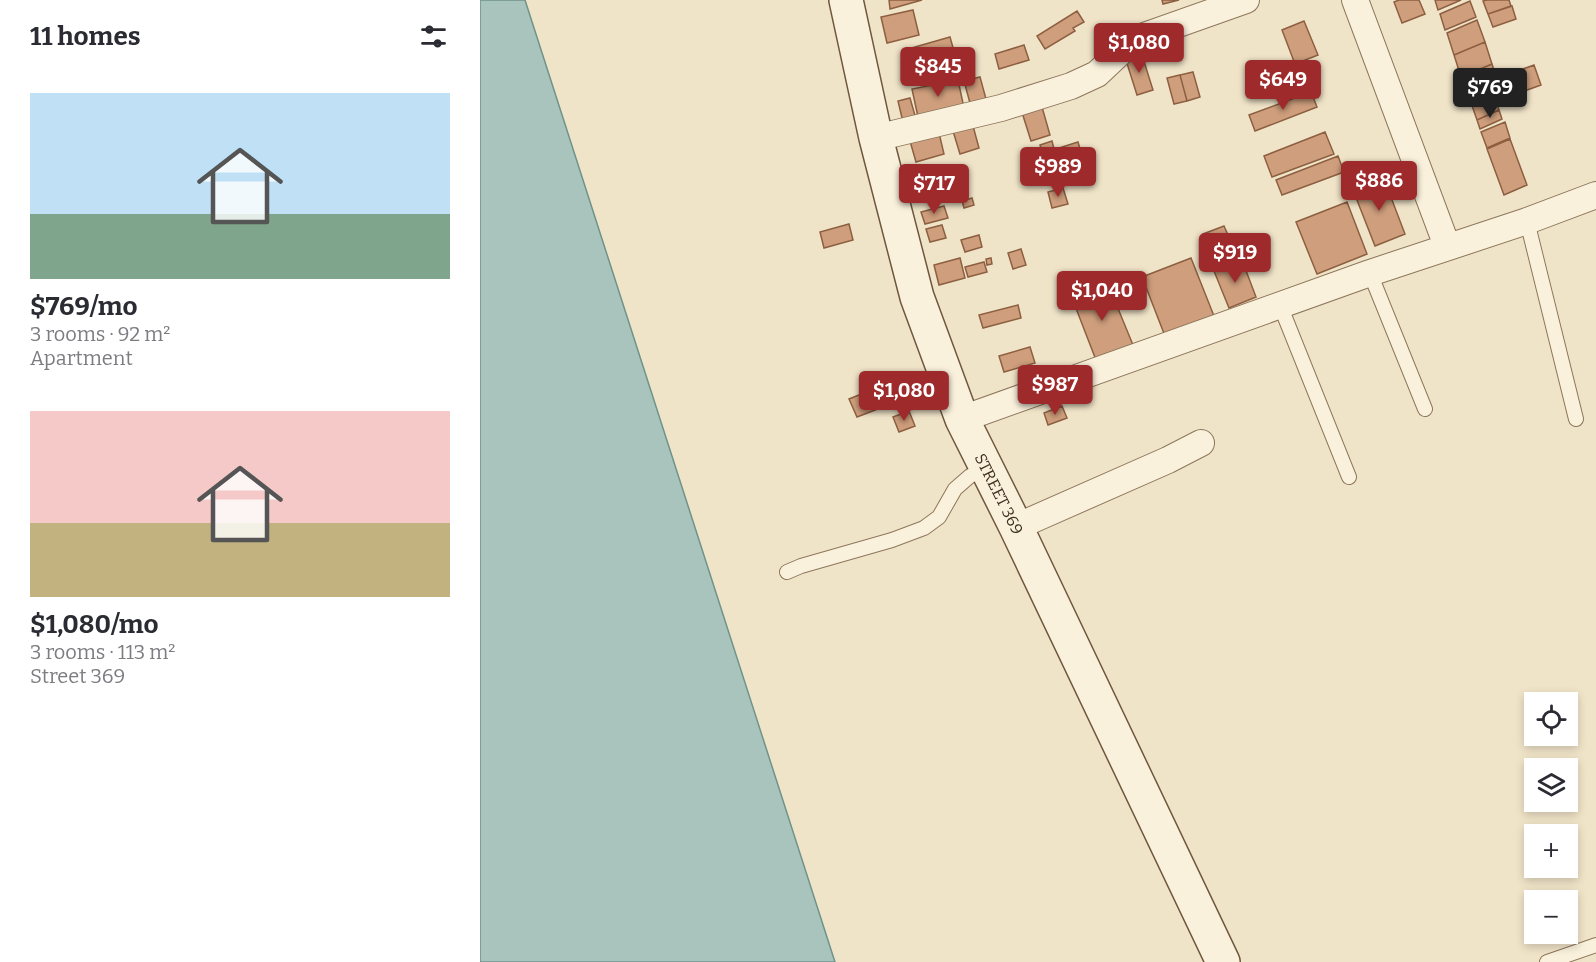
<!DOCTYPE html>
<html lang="en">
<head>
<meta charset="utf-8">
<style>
  :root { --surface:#fff; --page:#f7f7f7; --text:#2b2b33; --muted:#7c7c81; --accent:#9e2a2b }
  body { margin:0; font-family:Bitter,serif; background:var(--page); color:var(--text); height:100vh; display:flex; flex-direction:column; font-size:22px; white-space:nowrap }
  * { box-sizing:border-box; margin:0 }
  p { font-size:20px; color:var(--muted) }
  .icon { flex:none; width:33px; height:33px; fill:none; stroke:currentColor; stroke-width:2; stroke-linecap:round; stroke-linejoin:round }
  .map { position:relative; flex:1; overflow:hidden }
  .sheet { display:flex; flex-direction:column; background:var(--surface); width:480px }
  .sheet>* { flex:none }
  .controls { position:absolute; left:1044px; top:692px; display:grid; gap:12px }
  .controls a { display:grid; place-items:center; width:54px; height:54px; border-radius:0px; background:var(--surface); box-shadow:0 3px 9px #0003; font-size:30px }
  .price { position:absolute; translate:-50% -51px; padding:0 14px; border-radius:6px; background:var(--accent); color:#fff; font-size:20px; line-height:39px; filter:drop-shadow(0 2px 3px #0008) }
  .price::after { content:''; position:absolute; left:50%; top:36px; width:18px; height:14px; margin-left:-9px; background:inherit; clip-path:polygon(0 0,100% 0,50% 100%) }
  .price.active { background:#222; color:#fff }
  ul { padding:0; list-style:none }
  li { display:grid; align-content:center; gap:12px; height:318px; padding:0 30px }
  li span { display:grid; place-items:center; height:186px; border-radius:0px; color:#555 }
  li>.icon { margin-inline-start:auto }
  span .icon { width:108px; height:108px; fill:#fffc; stroke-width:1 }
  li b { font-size:26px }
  h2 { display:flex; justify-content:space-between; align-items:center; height:72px; padding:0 30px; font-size:26px }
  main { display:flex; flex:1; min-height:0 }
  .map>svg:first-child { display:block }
  .water { fill:#a9c4bc; stroke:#6f938a; stroke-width:1.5 }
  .building { fill:#cf9f7d; stroke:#8d5f41; stroke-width:1.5 }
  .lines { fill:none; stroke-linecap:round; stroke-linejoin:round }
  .service-casing { stroke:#8d765c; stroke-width:16 }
  .minor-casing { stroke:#8d765c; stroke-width:28 }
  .secondary-casing { stroke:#6f573f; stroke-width:36 }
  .service { stroke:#faf1dc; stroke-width:14 }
  .minor { stroke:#faf1dc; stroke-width:26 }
  .secondary { stroke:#faf1dc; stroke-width:33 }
  .labels { text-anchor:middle; stroke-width:5; stroke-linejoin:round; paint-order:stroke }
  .street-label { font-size:16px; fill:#3d2e20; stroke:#f7eed8 }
</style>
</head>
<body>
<main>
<section class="sheet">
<h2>11 homes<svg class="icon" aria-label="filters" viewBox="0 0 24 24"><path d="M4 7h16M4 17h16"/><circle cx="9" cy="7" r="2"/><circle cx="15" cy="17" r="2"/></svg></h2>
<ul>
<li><span style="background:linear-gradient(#bfe0f5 65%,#7fa58c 0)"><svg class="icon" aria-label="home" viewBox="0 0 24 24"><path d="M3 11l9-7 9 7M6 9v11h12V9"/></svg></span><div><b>$769/mo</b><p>3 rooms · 92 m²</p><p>Apartment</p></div></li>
<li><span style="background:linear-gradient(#f6c9c9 60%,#c2b280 0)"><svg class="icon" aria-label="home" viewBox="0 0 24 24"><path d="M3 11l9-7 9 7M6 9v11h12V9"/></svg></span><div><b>$1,080/mo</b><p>3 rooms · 113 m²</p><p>Street 369</p></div></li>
</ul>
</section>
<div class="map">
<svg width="1116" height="962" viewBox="0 0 1116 962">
  <rect width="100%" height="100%" fill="#f0e4c8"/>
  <path class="water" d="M0,0H45L355,962H0Z"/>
  <path class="building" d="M409,0H442L410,9Z
    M682,0H699L683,4Z
    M919,0H939L945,14L922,23L914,2Z
    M955,0H981L958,10Z
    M1007,0H1029L1031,6L1008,14L1003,1Z
    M990,1L996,17L965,30L960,14Z
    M1032,6L1036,19L1013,27L1008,14Z
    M433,10L439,35L407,43L401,17Z
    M597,11L604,22L593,28L595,31L565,49L557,36Z
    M997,20L1005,42L974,55L967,33Z
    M824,21L838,55L815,64L802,30Z
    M470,37L479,69L437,81L428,49Z
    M1005,42L1012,64L981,77L974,55Z
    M544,45L549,60L519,69L515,54Z
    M661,52L673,90L657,95L645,57Z
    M1012,64L1019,86L989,99L981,77Z
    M1054,65L1061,85L1036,94L1029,74Z
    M713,72L720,97L707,101L700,75Z
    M700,75L707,101L694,104L687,78Z
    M500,77L506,99L490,103L484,81Z
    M478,80L484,108L438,117L432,89Z
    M1012,91L1019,110L997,120L990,100Z
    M831,92L837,107L775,131L769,115Z
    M430,98L436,119L423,122L418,101Z
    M560,100L570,135L551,141L540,106Z
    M1019,110L1022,119L1000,129L997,120Z
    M1025,122L1030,138L1007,148L1001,132Z
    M493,126L499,148L480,154L473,131Z
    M845,132L854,154L792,177L784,156Z
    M459,133L464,154L436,162L430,141Z
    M1030,139L1047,185L1024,195L1007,149Z
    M572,141L575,153L563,156L560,145Z
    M598,142L604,162L584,167L579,148Z
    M858,156L864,172L802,195L796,180Z
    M462,174L467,197L441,202L436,179Z
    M904,179L925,234L895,246L873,190Z
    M583,188L588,204L572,208L568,192Z
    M492,198L494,205L484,208L482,201Z
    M867,202L887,254L837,274L816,222Z
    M464,206L468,218L445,224L441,212Z
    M369,224L373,240L344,248L340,232Z
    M462,225L466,238L450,242L446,229Z
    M744,226L756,253L734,262L723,234Z
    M499,235L502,247L485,252L481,240Z
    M541,249L546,265L533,269L528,253Z
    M480,258L485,278L459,285L454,265Z
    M511,258L512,264L507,265L506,259Z
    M711,258L734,316L685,336L662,277Z
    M762,260L776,297L749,308L734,271Z
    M504,262L507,272L488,277L485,267Z
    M628,284L653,345L616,360L592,298Z
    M538,305L541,318L503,328L499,315Z
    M550,347L555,363L524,372L519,356Z
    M409,383L416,402L377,417L369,399Z
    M582,406L587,418L568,425L564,413Z
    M429,411L435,426L419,432L413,417Z"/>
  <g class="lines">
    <defs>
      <path id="service" d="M1047,221L1096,419
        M890,273L945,409
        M800,305L869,477
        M307,572L321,566L412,540L444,528L459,517L475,489L490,476L507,468
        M1067,962L1116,945"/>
      <path id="minor" d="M875,0L967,246
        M396,138L521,108L591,86L617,74L653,40L766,0
        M482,419L890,273L1047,221L1116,195
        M536,527L688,460L721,443"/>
      <g id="secondary">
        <path id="s1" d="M366,0L396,138L437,297L482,419L536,527L743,962"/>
      </g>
    </defs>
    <use href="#service" class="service-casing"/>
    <use href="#minor" class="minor-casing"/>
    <use href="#secondary" class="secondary-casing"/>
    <use href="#service" class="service"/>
    <use href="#minor" class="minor"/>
    <use href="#secondary" class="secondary"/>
  </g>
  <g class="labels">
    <g class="street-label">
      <text dy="6" stroke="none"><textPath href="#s1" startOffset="519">STREET 369</textPath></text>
    </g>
  </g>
</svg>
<div class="controls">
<a><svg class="icon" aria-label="locate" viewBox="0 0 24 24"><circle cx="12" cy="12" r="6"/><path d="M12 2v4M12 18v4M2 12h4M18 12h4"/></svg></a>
<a><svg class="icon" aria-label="layers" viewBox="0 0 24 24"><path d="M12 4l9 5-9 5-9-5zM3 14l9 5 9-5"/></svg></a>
<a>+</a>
<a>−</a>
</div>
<b class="price" style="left:659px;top:74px">$1,080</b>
<b class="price" style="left:458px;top:98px">$845</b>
<b class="price" style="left:803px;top:111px">$649</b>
<b class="price active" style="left:1010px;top:119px">$769</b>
<b class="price" style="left:578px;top:198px">$989</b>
<b class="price" style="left:899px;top:212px">$886</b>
<b class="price" style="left:454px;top:215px">$717</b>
<b class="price" style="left:755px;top:284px">$919</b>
<b class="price" style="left:622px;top:322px">$1,040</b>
<b class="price" style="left:575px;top:416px">$987</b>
<b class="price" style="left:424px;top:422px">$1,080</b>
</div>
</main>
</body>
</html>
